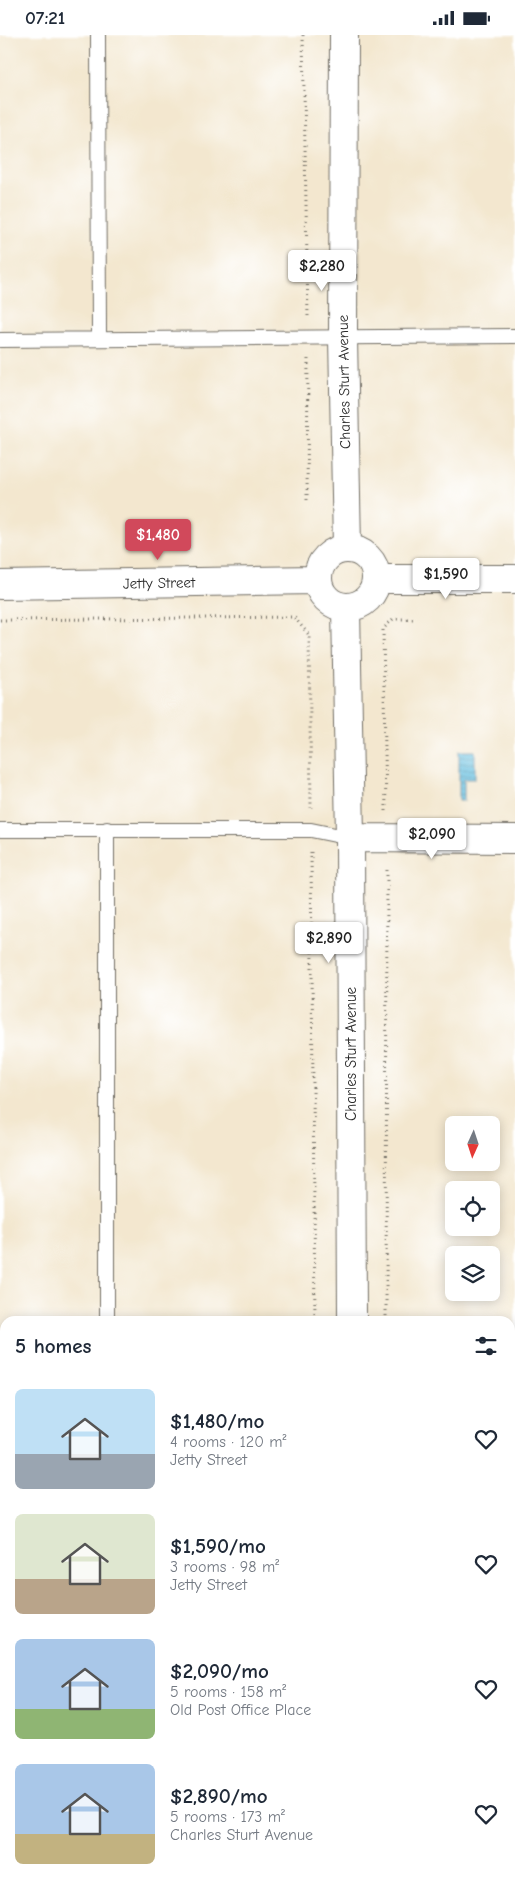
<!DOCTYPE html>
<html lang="en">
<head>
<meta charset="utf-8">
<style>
  :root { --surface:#fff; --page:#f6f6f7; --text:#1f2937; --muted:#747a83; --accent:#d1495b }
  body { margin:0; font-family:"Comic Neue",sans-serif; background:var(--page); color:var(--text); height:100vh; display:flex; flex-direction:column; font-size:19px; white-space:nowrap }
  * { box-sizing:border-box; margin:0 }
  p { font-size:16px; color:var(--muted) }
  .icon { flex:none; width:28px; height:28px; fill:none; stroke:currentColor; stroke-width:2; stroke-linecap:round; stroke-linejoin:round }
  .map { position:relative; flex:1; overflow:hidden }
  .drawer { position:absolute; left:0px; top:1281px; width:515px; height:571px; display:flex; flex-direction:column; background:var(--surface); border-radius:15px 15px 0 0; box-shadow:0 2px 12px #0003 }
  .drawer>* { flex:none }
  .needle { width:32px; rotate:183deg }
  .buttons { position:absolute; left:445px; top:1081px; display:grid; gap:10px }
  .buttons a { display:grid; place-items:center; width:55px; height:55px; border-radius:8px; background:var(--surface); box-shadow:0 2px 12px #0003; font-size:25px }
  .price { position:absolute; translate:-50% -42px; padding:0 11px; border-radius:5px; background:#fff; color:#222; font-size:16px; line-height:32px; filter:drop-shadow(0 1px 2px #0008) }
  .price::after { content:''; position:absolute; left:50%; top:30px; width:15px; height:11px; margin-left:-8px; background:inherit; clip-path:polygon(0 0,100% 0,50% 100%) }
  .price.active { background:var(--accent); color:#fff }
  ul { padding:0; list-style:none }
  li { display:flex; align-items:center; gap:15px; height:125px; padding:0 15px }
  li span { display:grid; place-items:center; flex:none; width:140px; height:100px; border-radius:8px; color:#555 }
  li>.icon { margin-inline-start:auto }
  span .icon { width:60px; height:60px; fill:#fffc; stroke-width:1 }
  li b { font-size:21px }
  h2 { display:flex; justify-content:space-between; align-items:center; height:60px; padding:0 15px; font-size:21px }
  .status { display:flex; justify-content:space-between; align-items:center; height:35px; padding:0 25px; background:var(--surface); direction:ltr }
  .status svg { height:14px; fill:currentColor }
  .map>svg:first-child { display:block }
  .railway { fill:#d1bfbd }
  .water { fill:url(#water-rules); stroke:#467485 }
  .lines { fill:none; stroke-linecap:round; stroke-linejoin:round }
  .service-casing { stroke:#716d64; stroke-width:16 }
  .minor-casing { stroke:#716d64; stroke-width:30 }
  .tertiary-casing { stroke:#716d64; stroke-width:30 }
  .path { stroke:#716d64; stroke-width:3; stroke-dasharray:1 4; stroke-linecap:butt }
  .service { stroke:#fff; stroke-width:14 }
  .minor { stroke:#fff; stroke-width:28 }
  .tertiary { stroke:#fff; stroke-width:28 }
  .rail-casing { stroke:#2b2b2b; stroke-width:5.5 }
  .rail { stroke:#fff; stroke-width:4; stroke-dasharray:11; stroke-linecap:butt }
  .labels { text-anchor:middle; stroke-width:5; stroke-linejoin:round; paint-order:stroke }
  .street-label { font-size:15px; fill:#2b2b2b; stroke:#fff }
</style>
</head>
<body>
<div class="status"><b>07:21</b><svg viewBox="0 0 49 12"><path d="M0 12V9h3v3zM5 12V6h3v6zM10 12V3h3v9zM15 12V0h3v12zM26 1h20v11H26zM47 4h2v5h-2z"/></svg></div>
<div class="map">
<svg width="515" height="1852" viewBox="0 0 515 1852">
  <defs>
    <pattern id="water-rules" width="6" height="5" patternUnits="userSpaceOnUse" patternTransform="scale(1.25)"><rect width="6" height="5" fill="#61bddf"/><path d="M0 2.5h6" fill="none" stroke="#509ab5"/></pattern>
  </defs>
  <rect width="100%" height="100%" fill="#fff"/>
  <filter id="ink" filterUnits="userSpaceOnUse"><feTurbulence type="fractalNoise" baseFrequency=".02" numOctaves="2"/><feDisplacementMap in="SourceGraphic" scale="10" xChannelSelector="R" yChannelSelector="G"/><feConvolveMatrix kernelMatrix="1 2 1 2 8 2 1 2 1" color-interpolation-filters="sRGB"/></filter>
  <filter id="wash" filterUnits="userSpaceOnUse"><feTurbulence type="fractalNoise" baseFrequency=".0096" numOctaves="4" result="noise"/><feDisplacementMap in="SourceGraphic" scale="20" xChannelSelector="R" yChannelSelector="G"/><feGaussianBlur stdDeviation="1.12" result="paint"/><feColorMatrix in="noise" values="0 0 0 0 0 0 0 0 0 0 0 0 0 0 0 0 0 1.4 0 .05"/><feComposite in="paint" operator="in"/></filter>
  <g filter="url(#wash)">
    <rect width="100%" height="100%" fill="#f3e7cf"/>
    <path class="railway" d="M515,1734V1822H510V1735Z"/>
    <path class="water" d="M459,716H475V744H464V766H459Z"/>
  </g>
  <g filter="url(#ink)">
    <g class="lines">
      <defs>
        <path id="service" d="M98,0L99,304
          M0,305L515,301
          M107,794V1286
          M0,795H311L350,803
          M0,1547H5"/>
        <path id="minor" d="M344,0L343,302L347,513
          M346,572L350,803L352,1286
          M350,803L515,804
          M510,1540H515
          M0,1776H5
          M510,1843H515
          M0,1845H5
          M355,1848V1852"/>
        <path id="tertiary" d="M318 543a29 29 0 1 1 58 0a29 29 0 1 1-58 0Z
          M376,544H515
          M0,550L318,545"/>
      </defs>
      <use href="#service" class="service-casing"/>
      <use href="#minor" class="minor-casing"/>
      <use href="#tertiary" class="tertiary-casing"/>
      <path class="path" d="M303,0L308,282
        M307,465L308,323
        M0,585L294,582L309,600L311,773
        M386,776L383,594L393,584H413
        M311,817L315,1286
        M386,1286L387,832"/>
      <use href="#service" class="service"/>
      <use href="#minor" class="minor"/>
      <use href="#tertiary" class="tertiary"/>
      <defs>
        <path id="rail" d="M510,1771L515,1769
          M0,1812H5"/>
      </defs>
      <use href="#rail" class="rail-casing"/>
      <use href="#rail" class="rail"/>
    </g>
  </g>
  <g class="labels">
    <g class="street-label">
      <text transform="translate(344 347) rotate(-91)" y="5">Charles Sturt Avenue</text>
      <text transform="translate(159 548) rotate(-1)" y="5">Jetty Street</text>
      <text transform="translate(351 1019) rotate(-90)" y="5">Charles Sturt Avenue</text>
    </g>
  </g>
</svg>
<div class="buttons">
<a><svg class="needle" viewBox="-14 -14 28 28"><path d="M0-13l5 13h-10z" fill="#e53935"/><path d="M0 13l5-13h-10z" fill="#747a83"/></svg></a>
<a><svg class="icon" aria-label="locate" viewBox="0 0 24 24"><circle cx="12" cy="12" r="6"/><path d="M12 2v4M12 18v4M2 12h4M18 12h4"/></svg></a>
<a><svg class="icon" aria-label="layers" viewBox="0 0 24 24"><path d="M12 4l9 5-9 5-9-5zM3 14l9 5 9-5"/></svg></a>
</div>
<b class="price" style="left:322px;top:257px">$2,280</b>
<b class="price active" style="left:158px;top:526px">$1,480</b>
<b class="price" style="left:446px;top:565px">$1,590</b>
<b class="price" style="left:432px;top:825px">$2,090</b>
<b class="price" style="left:329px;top:929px">$2,890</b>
<section class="drawer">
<h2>5 homes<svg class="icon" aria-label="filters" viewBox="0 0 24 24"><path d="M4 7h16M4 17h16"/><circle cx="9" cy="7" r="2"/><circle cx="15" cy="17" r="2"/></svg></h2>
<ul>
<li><span style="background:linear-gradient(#bfe0f5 65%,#9aa5b1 0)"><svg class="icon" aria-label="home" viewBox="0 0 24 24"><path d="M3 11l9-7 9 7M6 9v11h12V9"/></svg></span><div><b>$1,480/mo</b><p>4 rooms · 120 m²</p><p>Jetty Street</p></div><svg class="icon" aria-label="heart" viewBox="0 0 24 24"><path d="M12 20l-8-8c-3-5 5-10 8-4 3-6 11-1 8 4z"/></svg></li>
<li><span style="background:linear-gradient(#dfe7d0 65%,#b9a48a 0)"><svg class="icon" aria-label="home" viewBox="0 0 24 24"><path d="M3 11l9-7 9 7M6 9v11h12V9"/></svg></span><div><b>$1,590/mo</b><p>3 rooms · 98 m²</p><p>Jetty Street</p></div><svg class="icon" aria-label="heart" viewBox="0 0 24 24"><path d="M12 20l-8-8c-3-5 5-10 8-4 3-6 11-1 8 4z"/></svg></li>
<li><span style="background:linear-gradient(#a9c7e8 70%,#8fb573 0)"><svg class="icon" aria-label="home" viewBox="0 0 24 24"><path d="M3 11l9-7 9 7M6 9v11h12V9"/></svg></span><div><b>$2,090/mo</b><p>5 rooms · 158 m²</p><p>Old Post Office Place</p></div><svg class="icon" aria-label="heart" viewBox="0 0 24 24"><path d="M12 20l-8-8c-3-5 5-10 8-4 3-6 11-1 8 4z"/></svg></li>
<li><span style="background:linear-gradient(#a9c7e8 70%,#c2b280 0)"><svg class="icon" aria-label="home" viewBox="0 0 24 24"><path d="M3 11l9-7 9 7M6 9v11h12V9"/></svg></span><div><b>$2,890/mo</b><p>5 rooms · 173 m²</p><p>Charles Sturt Avenue</p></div><svg class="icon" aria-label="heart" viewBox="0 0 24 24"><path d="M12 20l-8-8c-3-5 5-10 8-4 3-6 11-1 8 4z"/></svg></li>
</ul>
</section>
</div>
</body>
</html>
